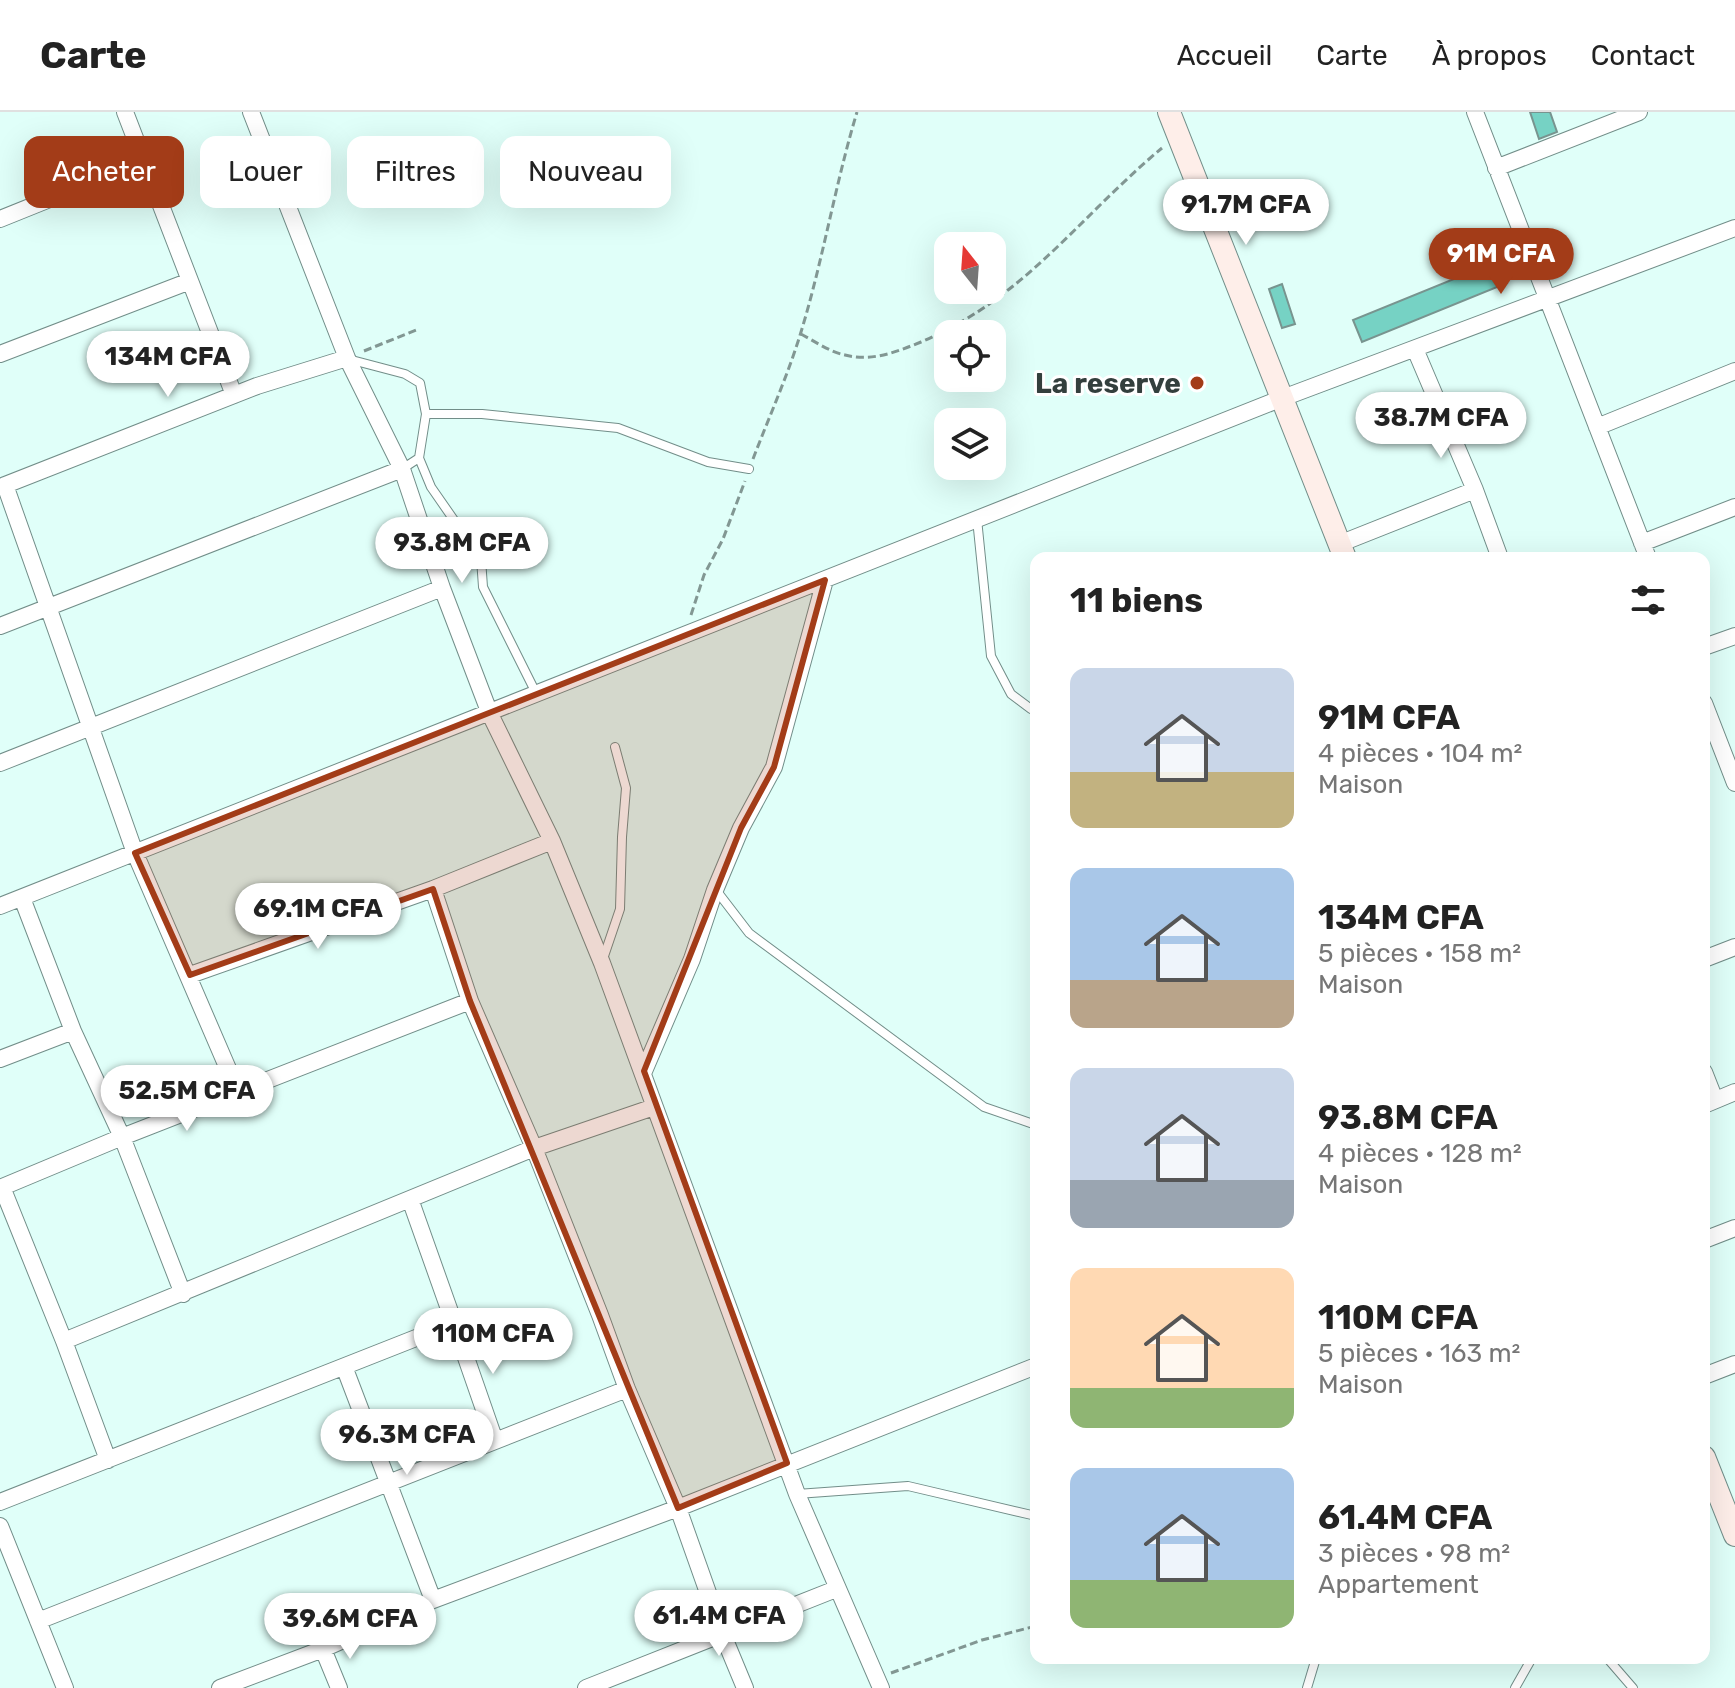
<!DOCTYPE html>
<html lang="fr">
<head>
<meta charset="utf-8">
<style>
  :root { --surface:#fff; --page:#f6f6f6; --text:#222; --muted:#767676; --line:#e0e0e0; --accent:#a33c18 }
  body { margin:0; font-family:Rubik,sans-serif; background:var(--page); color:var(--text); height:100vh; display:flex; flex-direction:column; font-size:30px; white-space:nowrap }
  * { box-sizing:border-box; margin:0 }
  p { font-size:26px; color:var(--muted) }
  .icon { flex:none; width:44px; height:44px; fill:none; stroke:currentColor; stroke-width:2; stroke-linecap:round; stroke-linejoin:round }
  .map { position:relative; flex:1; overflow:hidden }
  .details { position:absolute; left:1030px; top:440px; width:680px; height:1112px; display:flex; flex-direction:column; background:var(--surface); border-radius:16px; box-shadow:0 8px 32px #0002 }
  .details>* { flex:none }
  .guide { position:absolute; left:24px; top:24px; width:760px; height:72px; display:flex; gap:16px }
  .needle { width:52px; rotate:343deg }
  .tools { position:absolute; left:934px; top:120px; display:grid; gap:16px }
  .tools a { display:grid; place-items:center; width:72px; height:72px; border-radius:16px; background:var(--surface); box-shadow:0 8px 32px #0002; font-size:40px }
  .price { position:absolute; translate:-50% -68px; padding:0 18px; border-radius:28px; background:#fff; color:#222; font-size:26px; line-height:52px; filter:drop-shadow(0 2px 4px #0008) }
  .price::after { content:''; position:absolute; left:50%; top:48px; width:24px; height:18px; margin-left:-12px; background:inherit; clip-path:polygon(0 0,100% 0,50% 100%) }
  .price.active { background:var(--accent); color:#fff }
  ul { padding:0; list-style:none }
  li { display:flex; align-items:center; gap:24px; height:200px; padding:0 40px }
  li span { display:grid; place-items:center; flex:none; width:224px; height:160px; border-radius:16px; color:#555 }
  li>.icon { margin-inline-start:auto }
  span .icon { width:96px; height:96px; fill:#fffc; stroke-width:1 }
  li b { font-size:34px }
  h2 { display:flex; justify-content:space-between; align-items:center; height:96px; padding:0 40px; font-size:34px }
  .pill { padding:0 28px; border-radius:16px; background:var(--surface); box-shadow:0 8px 32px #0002; font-size:28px; line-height:72px }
  .pill.active { background:var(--accent); color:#fff }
  header { display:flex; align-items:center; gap:48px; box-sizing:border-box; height:112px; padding:0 40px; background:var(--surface); border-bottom:2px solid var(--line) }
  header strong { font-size:38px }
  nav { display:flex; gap:44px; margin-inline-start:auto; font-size:28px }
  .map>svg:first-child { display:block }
  .building { fill:#76d2c4; stroke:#78948f; stroke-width:2 }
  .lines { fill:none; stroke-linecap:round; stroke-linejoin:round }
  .lane-casing { stroke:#728e89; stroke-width:10 }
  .street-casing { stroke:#728e89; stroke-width:18 }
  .secondary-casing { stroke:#728e89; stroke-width:24 }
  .path { stroke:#829793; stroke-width:3; stroke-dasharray:8 4; stroke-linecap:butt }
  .lane { stroke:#fff; stroke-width:8 }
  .street { stroke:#fff; stroke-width:16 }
  .secondary { stroke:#feeee9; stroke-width:22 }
  .marked { fill:#a33c18; fill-opacity:0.2; stroke:#a33c18; stroke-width:6; stroke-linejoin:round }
  .poi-dot { fill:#a33c18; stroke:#fff; stroke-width:3 }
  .labels { text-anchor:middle; stroke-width:6; stroke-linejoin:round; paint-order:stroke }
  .poi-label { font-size:28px; font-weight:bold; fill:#333f3d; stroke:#fff; text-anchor:end }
</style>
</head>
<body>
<header>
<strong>Carte</strong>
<nav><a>Accueil</a><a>Carte</a><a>À propos</a><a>Contact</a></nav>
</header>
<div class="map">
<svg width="1735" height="1576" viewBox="0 0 1735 1576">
  <rect width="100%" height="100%" fill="#e0fff9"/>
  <path class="building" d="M1530,0H1550L1557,20L1539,27Z
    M1498,149L1507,171L1362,230L1353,208Z
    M1282,172L1295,212L1282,216L1269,177Z"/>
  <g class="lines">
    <defs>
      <path id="lane" d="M348,247L405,262L420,271L426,302L419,346L402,357
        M426,302H482L618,316L708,350L749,357
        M419,346L431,375L481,447L483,475L536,581
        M977,407L991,544L1011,582L1031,597L1036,598
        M716,778L749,821L984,995L1036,1013
        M602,850L620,797L622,725L626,676L615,635
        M797,1382L908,1374L1036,1404
        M1607,1546L1633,1576
        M1307,1576L1316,1546
        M1515,1576L1532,1546"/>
      <path id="street" d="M125,0L234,283
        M251,0L347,246L402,357L442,476L490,602L552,729L602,851L797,1382L881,1576
        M1475,0L1648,446
        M1496,56L1639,0
        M0,107L144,49
        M1415,237L1475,378L1500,446
        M0,242L190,169
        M1597,315L1735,259
        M5,373L135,741L238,980
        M0,375L257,274L347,246
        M1642,431L1735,395
        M1339,432L1475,378
        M0,514L402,357
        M1704,535L1735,524
        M1704,591L1735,671
        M0,651L442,476
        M433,777L470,889L534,1036L600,1203L627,1277L678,1396L723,1523L745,1576
        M0,794L1280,287L1735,116
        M1704,847L1735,835
        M190,863L433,777L552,729
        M0,947L73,919
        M644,959L692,847L715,778L741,716L774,655L825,468
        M1704,960L1715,988
        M1704,993L1735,980
        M2,1075L64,1229L108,1348
        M0,1076L122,1025L73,919L22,786
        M1704,1128L1735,1116
        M183,1182L122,1025L470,889
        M454,1211L495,1329
        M64,1229L534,1036L654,995
        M345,1257L433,1488
        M1704,1264L1735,1252
        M0,1390L454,1211L410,1087
        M0,1414L65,1576
        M38,1509L627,1277
        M323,1537L339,1576
        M220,1576L323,1537L433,1488L678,1396L1036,1254
        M586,1576L836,1477"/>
      <path id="secondary" d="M1169,0L1345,446
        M1704,1345L1735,1423"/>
    </defs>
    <use href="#lane" class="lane-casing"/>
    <use href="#street" class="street-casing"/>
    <use href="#secondary" class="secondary-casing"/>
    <path class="path" d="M801,222C814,229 830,240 845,243C872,250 896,240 921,230C1025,186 1079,105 1162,36
      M364,239L416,218
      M753,347C769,305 788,263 801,220C823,148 835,73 857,0
      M691,503L704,463L723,427L745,369
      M891,1561L982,1528L1036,1514"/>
    <use href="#lane" class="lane"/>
    <use href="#street" class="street"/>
    <use href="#secondary" class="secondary"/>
  </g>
  <path class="marked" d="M825,468L774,655L741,716L644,959L787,1351L678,1396L470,889L433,777L190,863L135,741Z"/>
  <circle class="poi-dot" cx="1197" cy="271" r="8"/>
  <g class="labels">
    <g class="poi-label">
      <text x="1181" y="281">La reserve</text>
    </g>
  </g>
</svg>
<div class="tools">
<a><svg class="needle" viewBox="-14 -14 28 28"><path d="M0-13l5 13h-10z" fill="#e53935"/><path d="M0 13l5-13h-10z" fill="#767676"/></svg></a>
<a><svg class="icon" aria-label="locate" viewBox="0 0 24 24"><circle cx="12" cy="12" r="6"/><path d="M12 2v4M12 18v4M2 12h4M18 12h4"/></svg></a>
<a><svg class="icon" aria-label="layers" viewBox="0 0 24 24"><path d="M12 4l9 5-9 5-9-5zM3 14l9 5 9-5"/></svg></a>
</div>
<b class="price" style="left:1246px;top:135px">91.7M CFA</b>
<b class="price active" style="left:1501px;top:184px">91M CFA</b>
<b class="price" style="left:168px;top:287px">134M CFA</b>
<b class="price" style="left:1441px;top:348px">38.7M CFA</b>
<b class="price" style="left:462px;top:473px">93.8M CFA</b>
<b class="price" style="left:318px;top:839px">69.1M CFA</b>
<b class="price" style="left:187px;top:1021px">52.5M CFA</b>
<b class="price" style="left:493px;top:1264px">110M CFA</b>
<b class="price" style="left:407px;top:1365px">96.3M CFA</b>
<b class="price" style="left:719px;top:1546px">61.4M CFA</b>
<b class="price" style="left:350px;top:1549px">39.6M CFA</b>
<div class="guide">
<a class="pill active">Acheter</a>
<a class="pill">Louer</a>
<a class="pill">Filtres</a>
<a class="pill">Nouveau</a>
</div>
<section class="details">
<h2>11 biens<svg class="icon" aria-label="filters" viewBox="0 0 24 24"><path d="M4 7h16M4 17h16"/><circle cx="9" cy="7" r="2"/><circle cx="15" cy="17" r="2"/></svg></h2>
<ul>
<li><span style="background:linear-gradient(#c9d6e8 65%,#c2b280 0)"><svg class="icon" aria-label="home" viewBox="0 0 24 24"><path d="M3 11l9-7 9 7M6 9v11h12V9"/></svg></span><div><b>91M CFA</b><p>4 pièces · 104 m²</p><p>Maison</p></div></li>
<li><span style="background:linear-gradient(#a9c7e8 70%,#b9a48a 0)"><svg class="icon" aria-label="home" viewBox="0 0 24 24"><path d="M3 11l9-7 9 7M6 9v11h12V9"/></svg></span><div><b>134M CFA</b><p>5 pièces · 158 m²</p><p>Maison</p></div></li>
<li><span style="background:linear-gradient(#c9d6e8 70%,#9aa5b1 0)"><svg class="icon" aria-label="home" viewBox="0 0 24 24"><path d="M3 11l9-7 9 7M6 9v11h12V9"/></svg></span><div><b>93.8M CFA</b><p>4 pièces · 128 m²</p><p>Maison</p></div></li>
<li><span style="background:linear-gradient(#ffd9b3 75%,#8fb573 0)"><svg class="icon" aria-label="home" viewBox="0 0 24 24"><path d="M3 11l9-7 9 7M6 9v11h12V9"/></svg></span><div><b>110M CFA</b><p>5 pièces · 163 m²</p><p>Maison</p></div></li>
<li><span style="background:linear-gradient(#a9c7e8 70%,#8fb573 0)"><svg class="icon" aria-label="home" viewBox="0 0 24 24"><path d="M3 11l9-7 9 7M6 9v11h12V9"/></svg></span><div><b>61.4M CFA</b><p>3 pièces · 98 m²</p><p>Appartement</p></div></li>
</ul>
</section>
</div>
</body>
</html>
